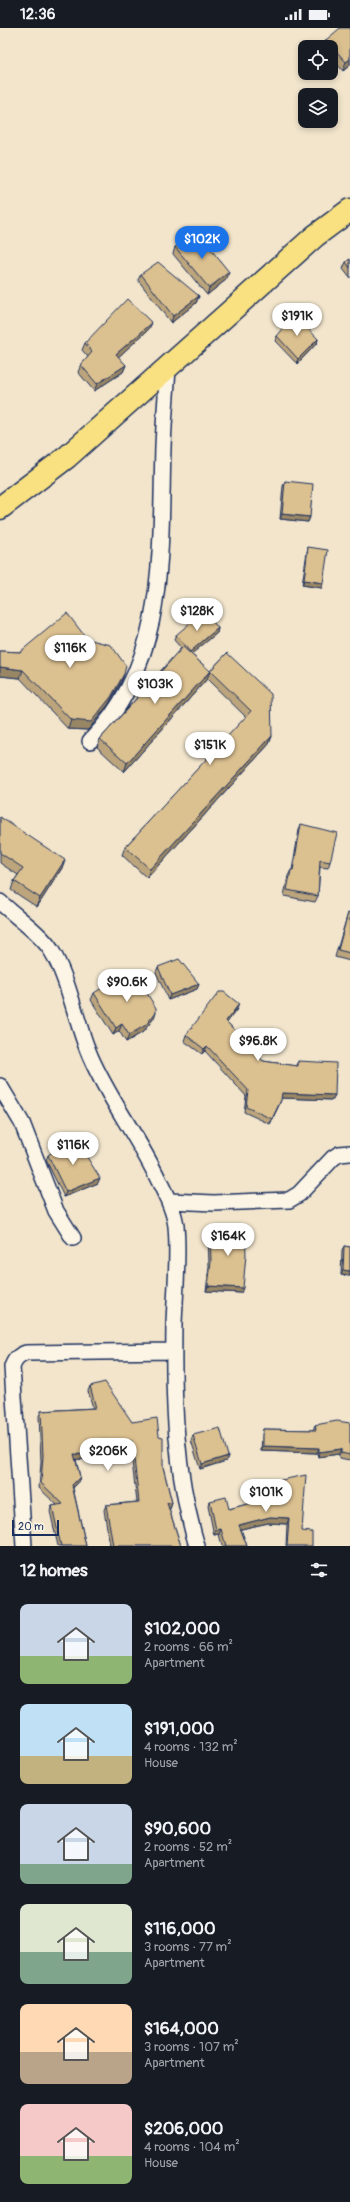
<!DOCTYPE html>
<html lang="en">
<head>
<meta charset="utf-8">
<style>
  :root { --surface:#171b24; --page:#20242c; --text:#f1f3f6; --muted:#9ea1a6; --accent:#1a73e8 }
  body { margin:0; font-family:Pangolin,sans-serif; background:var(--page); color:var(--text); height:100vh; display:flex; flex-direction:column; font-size:15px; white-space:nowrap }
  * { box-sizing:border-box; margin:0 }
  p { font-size:13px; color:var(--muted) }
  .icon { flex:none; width:22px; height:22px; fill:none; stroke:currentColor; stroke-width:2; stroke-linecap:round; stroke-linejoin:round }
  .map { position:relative; height:1518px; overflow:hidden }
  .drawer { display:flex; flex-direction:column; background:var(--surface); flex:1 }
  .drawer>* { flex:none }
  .buttons { position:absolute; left:298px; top:12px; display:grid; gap:8px }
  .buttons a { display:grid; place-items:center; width:40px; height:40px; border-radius:8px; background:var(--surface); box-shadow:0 2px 6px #0003; font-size:20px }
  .scale { position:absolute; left:12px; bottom:10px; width:47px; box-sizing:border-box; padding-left:4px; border:2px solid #1b2f5e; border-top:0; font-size:11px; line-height:14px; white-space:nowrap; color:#1b2f5e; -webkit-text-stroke:3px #fcf5e5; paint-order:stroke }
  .price { position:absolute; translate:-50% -34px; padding:0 9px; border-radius:14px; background:#fff; color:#222; font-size:13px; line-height:26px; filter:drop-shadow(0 1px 2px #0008) }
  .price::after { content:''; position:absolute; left:50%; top:24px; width:12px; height:9px; margin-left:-6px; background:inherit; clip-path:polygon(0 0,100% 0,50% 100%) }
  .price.current { background:var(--accent); color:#fff }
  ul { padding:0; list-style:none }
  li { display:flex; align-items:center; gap:12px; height:100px; padding:0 20px }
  li span { display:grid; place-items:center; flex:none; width:112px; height:80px; border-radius:8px; color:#555 }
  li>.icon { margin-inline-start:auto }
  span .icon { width:48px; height:48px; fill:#fffc; stroke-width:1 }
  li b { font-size:17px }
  h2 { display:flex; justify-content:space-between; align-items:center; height:48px; padding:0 20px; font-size:17px }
  .status { display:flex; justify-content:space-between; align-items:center; height:28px; padding:0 20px; background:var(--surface); direction:ltr }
  .status svg { height:11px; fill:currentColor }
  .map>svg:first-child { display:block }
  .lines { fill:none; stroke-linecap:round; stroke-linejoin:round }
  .minor-casing { stroke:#1b2f5e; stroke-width:18 }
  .highway-casing { stroke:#1b2f5e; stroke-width:25 }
  .minor { stroke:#fcf5e5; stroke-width:15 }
  .highway { stroke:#f9e181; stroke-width:22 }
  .wall { fill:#bca57c; stroke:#1b2f5e }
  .shaded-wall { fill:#998665; stroke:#1b2f5e }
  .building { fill:#dbc090; stroke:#1b2f5e }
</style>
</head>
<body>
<div class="status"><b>12:36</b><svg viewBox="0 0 49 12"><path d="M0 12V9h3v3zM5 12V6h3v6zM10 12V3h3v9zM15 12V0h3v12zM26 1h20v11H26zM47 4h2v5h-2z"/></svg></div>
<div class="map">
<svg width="350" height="1518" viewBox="0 0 350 1518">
  <rect width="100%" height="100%" fill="#f2e5cc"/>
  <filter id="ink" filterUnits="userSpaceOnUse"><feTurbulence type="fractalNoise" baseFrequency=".025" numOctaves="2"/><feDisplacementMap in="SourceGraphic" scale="8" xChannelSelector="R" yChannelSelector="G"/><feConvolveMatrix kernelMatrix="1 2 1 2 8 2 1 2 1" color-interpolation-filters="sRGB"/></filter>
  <g filter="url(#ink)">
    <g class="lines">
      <defs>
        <path id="minor" d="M90,713C168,636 160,521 163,419C164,393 166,367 168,341
          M0,874C14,887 42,907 51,922C70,952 76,997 91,1030C110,1073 139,1110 159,1153C166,1167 174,1182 176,1198C179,1231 175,1264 174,1296C173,1372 175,1445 197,1518
          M0,1058L22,1095L56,1183L73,1210
          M169,1173L214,1175L289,1172L299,1166L333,1130L339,1126L350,1125
          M24,1518L12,1339C15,1331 18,1328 26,1325L174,1323"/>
        <path id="highway" d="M0,480L67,429L315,208L350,182"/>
      </defs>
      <use href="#minor" class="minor-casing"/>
      <use href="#highway" class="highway-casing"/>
      <use href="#minor" class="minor"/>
      <use href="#highway" class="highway"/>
    </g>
    <path class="wall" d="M350,0V37L343,43L331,29V19H324L326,12Z
      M175,219L227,251L207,267L173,226Z
      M350,231V250L343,241L346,234Z
      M141,246L199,268L196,275L171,295L138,252Z
      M149,301L118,329L126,337L123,344L94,363L78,344L81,337L88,329L82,322L85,315Z
      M277,308L318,311L317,315L297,336L275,313Z
      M285,453L310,489L308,494L280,491L283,458Z
      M308,519L322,560L302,557L307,524Z
      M218,600L217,605L191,626L210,643L227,625L272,708L269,716L147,850L122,827L125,819L246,689L207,651L124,744L97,719L100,711L181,620L174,612L176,607Z
      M87,611L124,646L121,654L108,677L88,702L68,701L20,650L0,648V623L20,624Z
      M0,789L62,840L37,879L11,862L14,853L18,847L0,835Z
      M301,796L330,834L328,840L320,839L318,868L315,874L284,868L288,848L291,842H292L299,802Z
      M348,885L350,886V933L335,929Z
      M158,939L199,956L197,961L168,972L156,944Z
      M94,965L154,990L143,1004L126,1014L119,1003L113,1007L91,972Z
      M237,981L227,994L263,1033L297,1038L298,1033L333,1072L281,1070L279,1077L270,1096L244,1084L246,1068L205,1023L202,1026L184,1013L186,1007Z
      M48,1127L98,1155L64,1169L46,1132Z
      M210,1200L241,1265L206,1263L209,1239L208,1205Z
      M344,1218L350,1219V1248L341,1247L342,1223Z
      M90,1358L132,1394L159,1408L163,1439L172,1475L170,1481H169L181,1518H110L104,1482L106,1477L137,1474L130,1418H95V1427L93,1432L76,1431L80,1449L78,1455L73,1460L86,1518H58L50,1483L52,1478L57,1477L39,1460L41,1434L39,1388L41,1383L93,1380L88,1363Z
      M350,1395V1432L339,1430V1426L318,1429L317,1425L261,1423L262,1406L263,1401L313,1402L315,1397Z
      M193,1407L228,1428L226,1433L200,1441L191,1412Z
      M265,1471L302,1503L312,1518H286L287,1496L268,1495L241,1501L247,1518H222L219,1506L214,1507L208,1478L210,1473L229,1481Z"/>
    <path class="shaded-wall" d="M350,31V37L343,43L346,34Z
      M229,244L227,251L207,267L209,260Z
      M199,268L196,275L171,295L173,288Z
      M152,295L149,301L114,333L116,326Z
      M318,311L317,315L297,336L298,331Z
      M126,337L123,344L94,363L97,356Z
      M282,486L310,489L308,494L280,491Z
      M304,552L323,555L322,560L302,557Z
      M218,600L217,605L188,629L190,624Z
      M0,639L23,642L20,650L0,648Z
      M210,643L207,651L124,744L127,735Z
      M124,646L121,654L108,677L88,702L68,701L71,692Z
      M272,708L269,716L147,850L150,841Z
      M65,832L62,840L37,879L40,870Z
      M199,956L197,961L168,972L170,967Z
      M239,976L237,981L224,999L226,993Z
      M156,984L154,990L143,1004L126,1014L129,1007Z
      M122,996L119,1003L113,1007L116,1000Z
      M207,1018L205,1023L202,1026L204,1021Z
      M282,1065L335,1067L333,1072L280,1070Z
      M281,1072L279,1077L270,1096L272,1091Z
      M100,1150L98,1155L64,1169L66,1164Z
      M343,1242L350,1243V1248L341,1247Z
      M208,1258L243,1260L241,1265L206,1263Z
      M95,1412L132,1413L130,1418H93Z
      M263,1418L319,1420L317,1425L261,1423Z
      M341,1421L339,1426L318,1429L319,1424Z
      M74,1426L95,1427L93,1432L72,1431Z
      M228,1428L226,1433L200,1441L202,1436Z
      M80,1449L78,1455L70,1462L72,1457Z
      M167,1475H172L170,1481H165Z
      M270,1489L289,1490L287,1496L268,1495L237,1502L239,1497Z
      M221,1501L219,1506L214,1507L216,1502Z"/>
    <path class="building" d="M340,0H350V31L346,34L326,12Z
      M197,204L229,244L209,260L175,219Z
      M350,231V240L346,234Z
      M158,234L199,268L173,288L141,246Z
      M127,271L152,295L116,326L126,337L97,356L81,337L92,324L85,315Z
      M295,287L318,311L298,331L277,308Z
      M285,453L313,456L310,489L282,486Z
      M308,519L328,522L323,555L304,552Z
      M204,583L218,600L190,624L176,607Z
      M67,585L87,611L111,617L126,638L124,646L111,669L91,694L71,692L23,642L0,639V623L20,624Z
      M183,619L210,643L127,735L100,711Z
      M227,625L271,666L272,708L150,841L125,819L251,683L210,643Z
      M0,789L65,832L40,870L14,853L23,840L0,825Z
      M301,796L337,805L330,834L320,832L318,868L287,862L291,842H293Z
      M348,885L350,886V925L338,922Z
      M179,931L199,956L170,967L158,939Z
      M132,941L156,980V984L146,997L129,1007L122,996L116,1000L94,965Z
      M219,964H224L239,976L226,993L263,1033L298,1038V1033L336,1035L335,1067L282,1065L281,1072L272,1091L246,1079L248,1062L207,1018L204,1021L186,1007Z
      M75,1110L100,1150L66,1164L48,1127Z
      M210,1200H245L246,1227L243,1260L208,1258L211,1234Z
      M344,1218L350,1219V1243L343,1242Z
      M105,1354L132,1394L157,1390L159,1408L163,1409V1439L172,1475H167L181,1518H113L106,1477L139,1474L132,1413L95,1412V1427L74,1426L80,1449L72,1457L86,1518H61L52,1478L63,1476L41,1455L43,1428L41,1383L96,1380L90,1358Z
      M337,1393L350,1395V1427L341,1425V1421L319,1424V1420L263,1418V1401L316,1402L315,1397Z
      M220,1400L228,1428L202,1436L193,1407Z
      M306,1447L302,1503L312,1504V1518H287L289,1490L270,1489L239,1497L247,1518H226L221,1501L216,1502L210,1473L226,1469L229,1481L266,1471L271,1454Z"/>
  </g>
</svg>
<div class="buttons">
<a><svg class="icon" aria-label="locate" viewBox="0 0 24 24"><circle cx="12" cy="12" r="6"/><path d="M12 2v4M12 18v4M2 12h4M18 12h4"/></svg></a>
<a><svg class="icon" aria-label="layers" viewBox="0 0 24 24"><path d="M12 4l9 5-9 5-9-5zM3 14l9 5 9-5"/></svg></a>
</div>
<div class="scale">20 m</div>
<b class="price current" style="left:202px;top:232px">$102K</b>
<b class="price" style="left:297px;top:309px">$191K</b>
<b class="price" style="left:197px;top:604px">$128K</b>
<b class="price" style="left:70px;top:641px">$116K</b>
<b class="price" style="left:155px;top:677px">$103K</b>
<b class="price" style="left:210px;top:738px">$151K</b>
<b class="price" style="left:127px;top:975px">$90.6K</b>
<b class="price" style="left:258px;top:1034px">$96.8K</b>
<b class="price" style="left:73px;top:1138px">$116K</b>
<b class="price" style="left:228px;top:1229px">$164K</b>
<b class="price" style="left:108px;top:1444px">$206K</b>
<b class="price" style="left:266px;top:1485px">$101K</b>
</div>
<section class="drawer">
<h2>12 homes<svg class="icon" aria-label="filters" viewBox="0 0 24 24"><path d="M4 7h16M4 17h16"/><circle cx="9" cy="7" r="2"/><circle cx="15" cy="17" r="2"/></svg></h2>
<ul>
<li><span style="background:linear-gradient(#c9d6e8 65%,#8fb573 0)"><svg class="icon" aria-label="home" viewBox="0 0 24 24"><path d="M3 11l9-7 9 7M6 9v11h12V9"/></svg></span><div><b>$102,000</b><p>2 rooms · 66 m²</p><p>Apartment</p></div></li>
<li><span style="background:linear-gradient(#bfe0f5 65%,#c2b280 0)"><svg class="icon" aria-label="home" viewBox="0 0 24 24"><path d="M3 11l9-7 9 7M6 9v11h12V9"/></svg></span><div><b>$191,000</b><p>4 rooms · 132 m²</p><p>House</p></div></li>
<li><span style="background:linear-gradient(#c9d6e8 75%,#7fa58c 0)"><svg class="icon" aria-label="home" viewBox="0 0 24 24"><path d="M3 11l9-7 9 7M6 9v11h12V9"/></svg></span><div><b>$90,600</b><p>2 rooms · 52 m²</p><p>Apartment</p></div></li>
<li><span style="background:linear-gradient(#dfe7d0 60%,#7fa58c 0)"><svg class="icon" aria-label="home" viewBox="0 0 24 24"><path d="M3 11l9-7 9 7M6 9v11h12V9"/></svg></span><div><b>$116,000</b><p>3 rooms · 77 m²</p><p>Apartment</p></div></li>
<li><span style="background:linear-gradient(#ffd9b3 60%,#b9a48a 0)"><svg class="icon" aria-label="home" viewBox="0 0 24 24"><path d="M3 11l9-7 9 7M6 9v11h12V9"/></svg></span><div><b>$164,000</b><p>3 rooms · 107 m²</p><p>Apartment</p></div></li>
<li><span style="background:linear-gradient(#f6c9c9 65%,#8fb573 0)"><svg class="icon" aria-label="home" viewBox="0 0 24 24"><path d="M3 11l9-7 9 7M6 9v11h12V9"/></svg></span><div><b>$206,000</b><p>4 rooms · 104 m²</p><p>House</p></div></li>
</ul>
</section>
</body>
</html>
